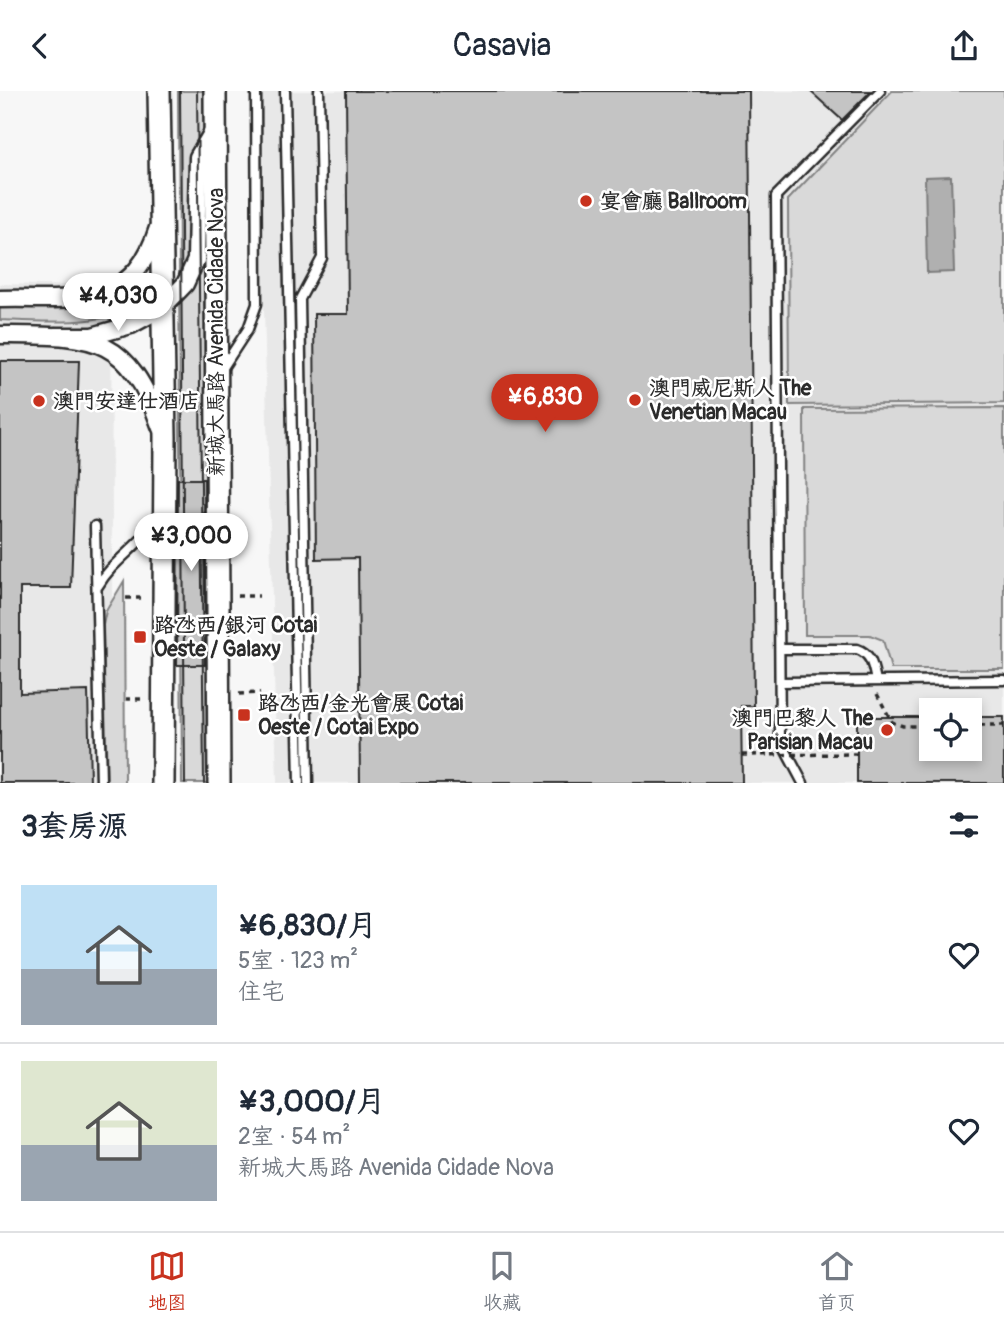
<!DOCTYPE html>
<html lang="zh">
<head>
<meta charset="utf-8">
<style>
  :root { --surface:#fff; --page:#f6f6f7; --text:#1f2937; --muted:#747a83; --line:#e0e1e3; --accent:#c8321e }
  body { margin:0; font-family:Pangolin,"LXGW WenKai TC",sans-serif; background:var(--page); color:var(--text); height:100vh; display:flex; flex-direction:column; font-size:26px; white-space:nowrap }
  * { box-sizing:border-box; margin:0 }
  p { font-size:23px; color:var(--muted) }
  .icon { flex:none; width:38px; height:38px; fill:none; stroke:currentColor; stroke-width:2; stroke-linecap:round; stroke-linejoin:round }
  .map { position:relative; height:692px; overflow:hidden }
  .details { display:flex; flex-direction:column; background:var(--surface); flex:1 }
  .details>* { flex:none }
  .controls { position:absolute; left:919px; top:607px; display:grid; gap:14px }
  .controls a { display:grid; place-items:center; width:63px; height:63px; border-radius:0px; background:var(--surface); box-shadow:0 4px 10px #0003; font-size:35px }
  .price { position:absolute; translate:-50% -60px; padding:0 16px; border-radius:24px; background:#fff; color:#222; font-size:23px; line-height:46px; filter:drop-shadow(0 2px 4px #0008) }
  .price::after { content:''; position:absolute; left:50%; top:42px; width:21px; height:16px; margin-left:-10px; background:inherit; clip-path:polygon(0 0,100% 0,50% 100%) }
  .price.active { background:var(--accent); color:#fff }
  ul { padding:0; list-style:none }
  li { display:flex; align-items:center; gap:21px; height:175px; padding:0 21px }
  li+li { border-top:2px solid var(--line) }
  li span { display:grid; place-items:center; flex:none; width:196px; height:140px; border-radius:0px; color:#555 }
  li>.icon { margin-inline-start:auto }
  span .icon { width:84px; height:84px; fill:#fffc; stroke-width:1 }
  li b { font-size:30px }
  h2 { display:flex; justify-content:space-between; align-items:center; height:84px; padding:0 21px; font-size:30px }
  header { display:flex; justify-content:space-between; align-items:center; height:91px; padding:0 21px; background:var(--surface); font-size:32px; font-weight:600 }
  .dock { display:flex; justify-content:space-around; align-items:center; height:98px; border-top:2px solid var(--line); background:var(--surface); font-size:19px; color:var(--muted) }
  .dock a { display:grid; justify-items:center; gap:4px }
  .dock .active { color:var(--accent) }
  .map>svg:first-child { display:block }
  .built { fill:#e8e8e8; fill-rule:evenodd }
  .green { fill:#d9d9d9; stroke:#828282; stroke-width:2 }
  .water { fill:#b0b0b0; stroke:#7b7b7b; stroke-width:2 }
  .building { fill:#c4c4c4; stroke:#2b2b2b; stroke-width:2 }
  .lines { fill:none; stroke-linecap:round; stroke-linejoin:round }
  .service-casing { stroke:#2b2b2b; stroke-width:13 }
  .minor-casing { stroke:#2b2b2b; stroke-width:21 }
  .secondary-casing { stroke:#2b2b2b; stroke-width:26 }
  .path { stroke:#2b2b2b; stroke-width:3.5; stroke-dasharray:5 5; stroke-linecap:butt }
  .service { stroke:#fff; stroke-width:8 }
  .minor { stroke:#fff; stroke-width:16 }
  .secondary { stroke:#fff; stroke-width:21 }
  .tram { stroke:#2b2b2b; stroke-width:2 }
  .path-bridge { stroke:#2b2b2b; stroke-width:3.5; stroke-dasharray:5 5; stroke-linecap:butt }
  .poi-dot { fill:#c8321e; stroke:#fff; stroke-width:2.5 }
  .labels { text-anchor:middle; stroke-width:5; stroke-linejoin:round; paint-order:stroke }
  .poi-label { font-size:21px; font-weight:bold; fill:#2b2b2b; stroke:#fff; text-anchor:start }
  .street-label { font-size:21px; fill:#2b2b2b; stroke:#fff }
</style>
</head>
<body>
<header><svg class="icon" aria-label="back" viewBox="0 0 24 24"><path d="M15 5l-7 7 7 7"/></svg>Casavia<svg class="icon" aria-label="share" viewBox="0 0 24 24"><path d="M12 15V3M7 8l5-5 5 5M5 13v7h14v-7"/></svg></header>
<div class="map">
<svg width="1004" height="692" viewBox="0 0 1004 692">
  <rect width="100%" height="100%" fill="#f7f7f7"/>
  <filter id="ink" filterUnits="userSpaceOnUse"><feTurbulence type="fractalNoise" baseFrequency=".0143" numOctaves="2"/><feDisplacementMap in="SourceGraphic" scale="14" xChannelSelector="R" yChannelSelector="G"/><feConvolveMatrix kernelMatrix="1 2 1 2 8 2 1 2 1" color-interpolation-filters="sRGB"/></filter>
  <g filter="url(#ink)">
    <path class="built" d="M258,0H1004V692H277ZM931,620H970V658H931Z
      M111,189L113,692H0V193L84,195Z"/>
    <path class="green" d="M178,0H203L207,692H182Z
      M892,0H1004V312L789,314L788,109Z
      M142,199L144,203C130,239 33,230 0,229V214C53,215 92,219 142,199Z
      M1004,317V578H891L883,549L870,544H805L804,318Z
      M124,490L125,692H107L103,534L106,520Z"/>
    <path class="water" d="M951,85L954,181L927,182L925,86Z"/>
    <path class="building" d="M346,0H749L754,615H741L742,692H360L358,467L316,468L314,223H348Z
      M810,0H871L842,29Z
      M0,270H79L71,497H20V602L88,600L90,692H0Z
      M178,388H204L205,574H177Z
      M857,626H931V658H970V626H1004V692H857Z"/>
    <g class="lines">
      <defs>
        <path id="service" d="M285,0L299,692
          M222,278L248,238L257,213L256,0
          M95,435L101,692
          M98,495C114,467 146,452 159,423
          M780,558H857C872,563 873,576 876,590
          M780,591L1004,589
          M308,692L300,208L322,167L319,0
          M803,692L780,649L776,105L880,0"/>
        <path id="minor" d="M0,208C74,206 131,222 158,137
          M0,244C92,245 127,241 161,337
          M55,245H92L131,234L162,217L185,193L196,169L198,66L215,37"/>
        <path id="secondary" d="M159,0L165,346L163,692
          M215,0L219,692"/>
      </defs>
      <use href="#service" class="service-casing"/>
      <use href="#minor" class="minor-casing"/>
      <use href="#secondary" class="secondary-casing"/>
      <path class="path" d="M237,505H259
        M126,507H146
        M239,603L260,602
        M877,603L892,631L903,635H931
        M126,608H146
        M970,634H1004"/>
      <use href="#service" class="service"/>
      <use href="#minor" class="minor"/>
      <use href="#secondary" class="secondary"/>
      <path class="tram" d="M180,0L185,692
        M197,0L204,692"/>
      <path class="path-bridge" d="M742,664L857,663"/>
    </g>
  </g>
  <g class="poi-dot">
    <circle cx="586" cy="110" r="7"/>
    <circle cx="635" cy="309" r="7"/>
    <circle cx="39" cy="310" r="7"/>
    <rect x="133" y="539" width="14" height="14" rx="3.5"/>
    <rect x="237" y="617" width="14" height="14" rx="3.5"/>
    <circle cx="887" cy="639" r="7"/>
  </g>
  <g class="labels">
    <g class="poi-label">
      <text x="600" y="117">宴會廳 Ballroom</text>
      <text x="649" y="304">澳門威尼斯人 The<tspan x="649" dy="24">Venetian Macau</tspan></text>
      <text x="53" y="317">澳門安達仕酒店</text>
      <text x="154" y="541">路氹西/銀河 Cotai<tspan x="154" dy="24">Oeste / Galaxy</tspan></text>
      <text x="258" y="619">路氹西/金光會展 Cotai<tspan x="258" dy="24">Oeste / Cotai Expo</tspan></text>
      <text x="873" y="634" text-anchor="end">澳門巴黎人 The<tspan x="873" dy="24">Parisian Macau</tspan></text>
    </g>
    <g class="street-label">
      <text transform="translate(216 241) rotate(-90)" y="7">新城大馬路 Avenida Cidade Nova</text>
    </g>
  </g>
</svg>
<div class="controls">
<a><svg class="icon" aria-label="locate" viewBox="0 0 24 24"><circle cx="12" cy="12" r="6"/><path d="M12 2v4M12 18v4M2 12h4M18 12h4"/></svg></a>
</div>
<b class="price" style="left:118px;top:242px">¥4,030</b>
<b class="price active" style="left:545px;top:343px">¥6,830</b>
<b class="price" style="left:191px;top:482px">¥3,000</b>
</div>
<section class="details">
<h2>3套房源<svg class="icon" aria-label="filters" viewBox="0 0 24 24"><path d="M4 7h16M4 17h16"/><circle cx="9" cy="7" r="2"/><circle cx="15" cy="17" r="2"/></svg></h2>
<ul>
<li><span style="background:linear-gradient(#bfe0f5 60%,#9aa5b1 0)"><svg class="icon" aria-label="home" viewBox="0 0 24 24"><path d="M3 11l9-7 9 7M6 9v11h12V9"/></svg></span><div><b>¥6,830/月</b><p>5室 · 123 m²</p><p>住宅</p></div><svg class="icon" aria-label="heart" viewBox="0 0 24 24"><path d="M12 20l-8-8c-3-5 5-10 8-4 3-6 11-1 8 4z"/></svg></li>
<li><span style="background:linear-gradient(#dfe7d0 60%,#9aa5b1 0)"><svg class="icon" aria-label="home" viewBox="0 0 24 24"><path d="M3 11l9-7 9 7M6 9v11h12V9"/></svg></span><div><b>¥3,000/月</b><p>2室 · 54 m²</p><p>新城大馬路 Avenida Cidade Nova</p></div><svg class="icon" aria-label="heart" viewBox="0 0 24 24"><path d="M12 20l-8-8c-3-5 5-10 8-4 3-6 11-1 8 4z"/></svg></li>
</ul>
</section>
<nav class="dock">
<a class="active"><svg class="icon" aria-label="map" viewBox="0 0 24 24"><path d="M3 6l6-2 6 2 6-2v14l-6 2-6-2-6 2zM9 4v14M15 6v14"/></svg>地图</a>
<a><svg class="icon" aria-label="saved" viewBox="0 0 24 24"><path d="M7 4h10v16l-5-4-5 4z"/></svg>收藏</a>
<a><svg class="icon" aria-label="home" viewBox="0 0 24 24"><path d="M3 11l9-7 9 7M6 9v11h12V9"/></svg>首页</a>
</nav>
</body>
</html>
